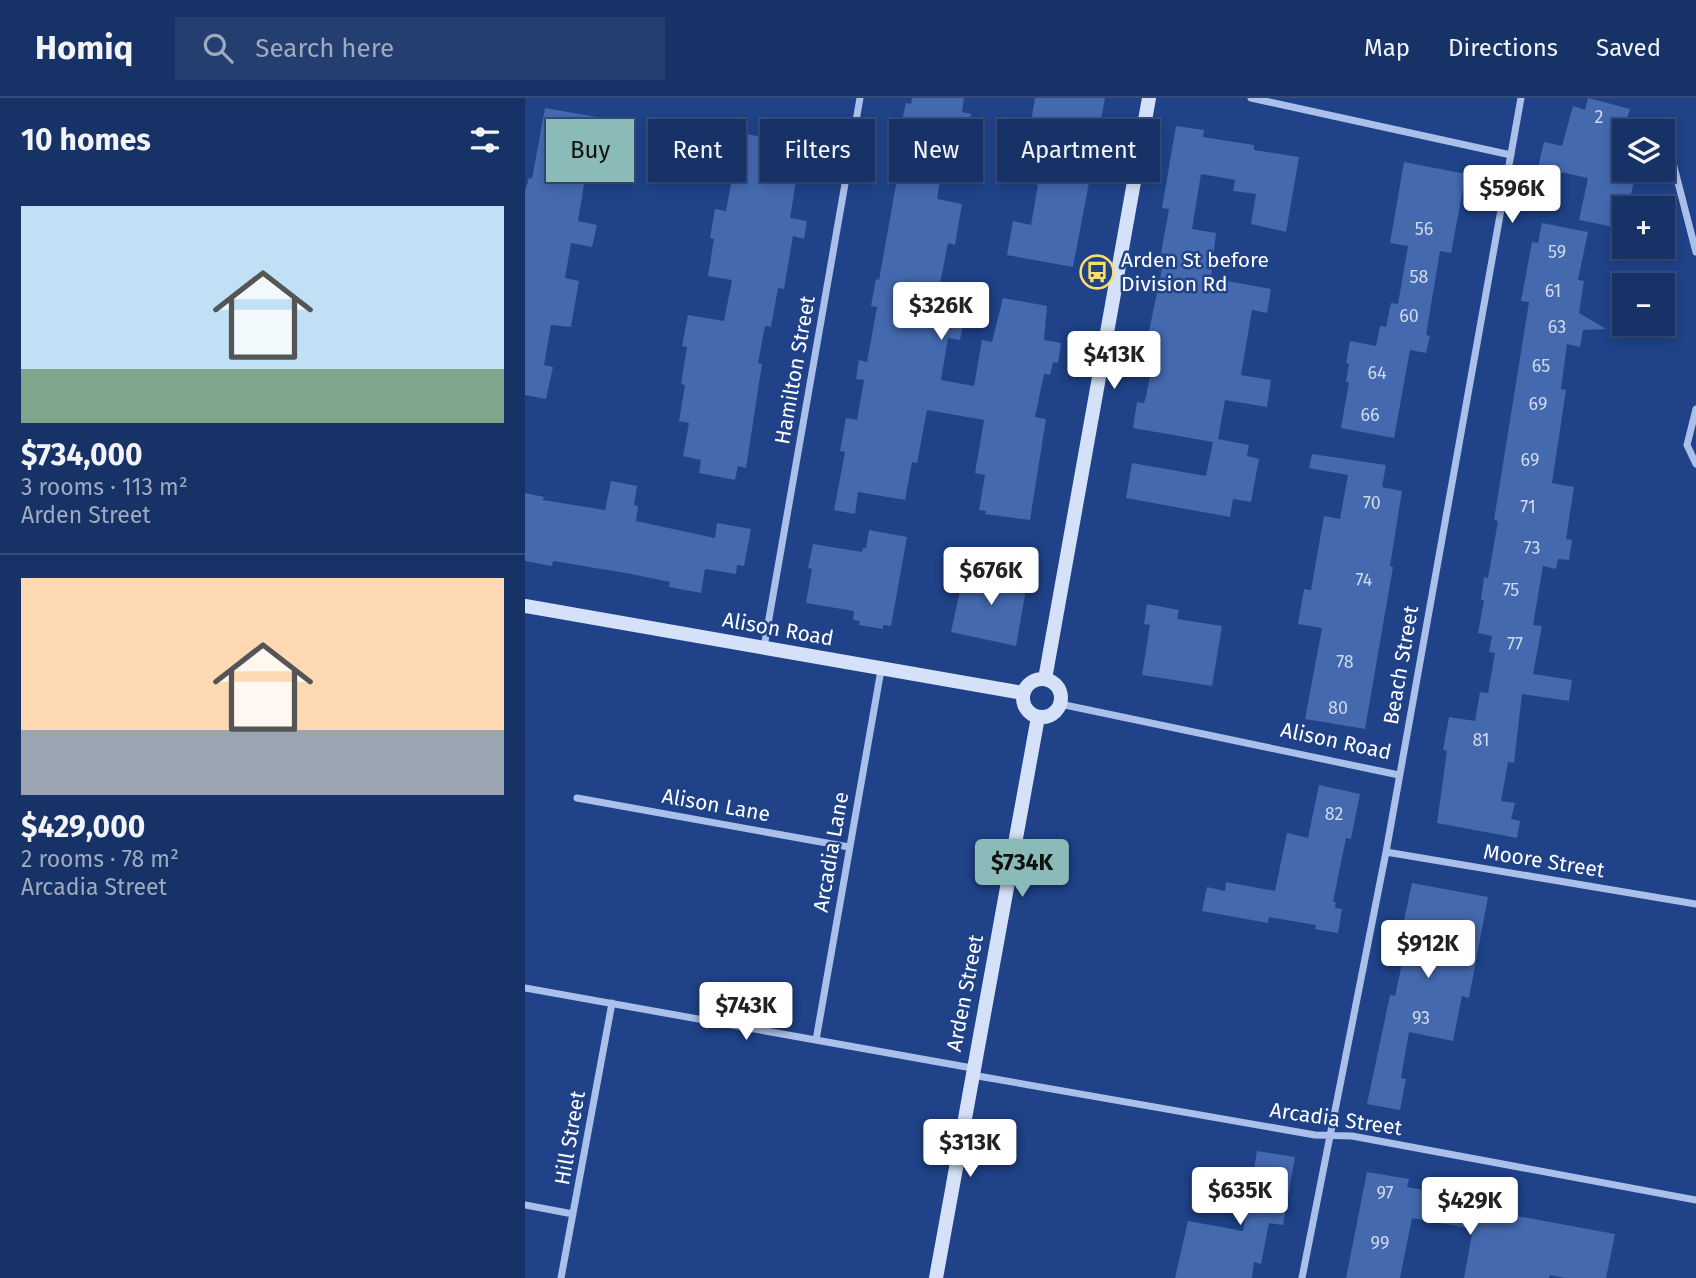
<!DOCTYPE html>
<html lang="en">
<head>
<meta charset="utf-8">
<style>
  :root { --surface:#173266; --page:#243e6f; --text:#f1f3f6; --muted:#9eaabf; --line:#364d7a; --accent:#8bbbb9 }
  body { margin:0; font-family:"Fira Sans",sans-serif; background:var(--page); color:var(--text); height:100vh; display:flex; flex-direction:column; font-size:26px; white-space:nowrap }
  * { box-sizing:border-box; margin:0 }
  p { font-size:23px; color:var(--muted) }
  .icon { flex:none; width:38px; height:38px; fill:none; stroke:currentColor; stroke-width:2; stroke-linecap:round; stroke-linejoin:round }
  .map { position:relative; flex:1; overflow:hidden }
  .details { display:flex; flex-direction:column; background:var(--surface); width:525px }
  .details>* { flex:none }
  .banner { position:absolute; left:21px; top:21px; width:665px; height:63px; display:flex; gap:14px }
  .buttons { position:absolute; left:1087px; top:21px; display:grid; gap:14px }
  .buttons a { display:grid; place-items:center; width:63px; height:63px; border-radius:0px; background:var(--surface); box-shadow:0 4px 10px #0003,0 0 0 2px var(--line); font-size:35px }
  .price { position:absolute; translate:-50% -60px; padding:0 16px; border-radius:7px; background:#fff; color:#222; font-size:23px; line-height:46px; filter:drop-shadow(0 2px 4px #0008) }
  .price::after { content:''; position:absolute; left:50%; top:42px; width:21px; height:16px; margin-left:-10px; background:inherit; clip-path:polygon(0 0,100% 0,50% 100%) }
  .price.selected { background:var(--accent); color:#111 }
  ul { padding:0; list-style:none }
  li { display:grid; align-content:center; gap:14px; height:371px; padding:0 21px }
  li+li { border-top:2px solid var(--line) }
  li span { display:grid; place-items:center; height:217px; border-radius:0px; color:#555 }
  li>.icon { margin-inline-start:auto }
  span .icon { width:126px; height:126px; fill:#fffc; stroke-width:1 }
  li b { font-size:30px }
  h2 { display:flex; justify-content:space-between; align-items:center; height:84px; padding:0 21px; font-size:30px }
  .chip { padding:0 24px; border-radius:0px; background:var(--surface); box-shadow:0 4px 10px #0003,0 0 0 2px var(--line); font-size:24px; line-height:63px }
  .chip.selected { background:var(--accent); color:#111 }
  header { display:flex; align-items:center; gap:42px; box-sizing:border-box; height:98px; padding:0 35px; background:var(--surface); border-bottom:2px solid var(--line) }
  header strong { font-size:33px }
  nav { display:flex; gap:38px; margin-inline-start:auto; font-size:24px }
  .search { width:490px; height:63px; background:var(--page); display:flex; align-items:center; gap:18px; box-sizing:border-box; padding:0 24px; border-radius:0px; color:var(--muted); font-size:26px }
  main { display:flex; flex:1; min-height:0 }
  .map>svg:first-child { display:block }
  .building { fill:#4469af }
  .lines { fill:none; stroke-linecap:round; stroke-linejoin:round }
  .street { stroke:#aac0eb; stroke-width:7 }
  .secondary { stroke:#d5e1f8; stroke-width:14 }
  .labels { text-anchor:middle; stroke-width:5; stroke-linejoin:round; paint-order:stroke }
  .number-label { font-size:18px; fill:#d0daeb }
  .poi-label { font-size:21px; fill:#fff; stroke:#1f4288; text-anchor:start }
  .street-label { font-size:21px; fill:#fff; stroke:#1f4288 }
</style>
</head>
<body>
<header>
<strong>Homiq</strong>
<div class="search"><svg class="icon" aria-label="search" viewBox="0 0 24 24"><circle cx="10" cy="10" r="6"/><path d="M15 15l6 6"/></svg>Search here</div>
<nav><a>Map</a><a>Directions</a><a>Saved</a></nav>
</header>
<main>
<section class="details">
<h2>10 homes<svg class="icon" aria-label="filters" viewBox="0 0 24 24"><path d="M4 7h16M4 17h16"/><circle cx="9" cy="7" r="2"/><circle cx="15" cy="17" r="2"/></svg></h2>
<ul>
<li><span style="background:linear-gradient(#bfe0f5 75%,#7fa58c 0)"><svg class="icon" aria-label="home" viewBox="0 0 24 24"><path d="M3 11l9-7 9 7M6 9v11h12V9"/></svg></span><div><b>$734,000</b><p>3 rooms · 113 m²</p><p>Arden Street</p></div></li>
<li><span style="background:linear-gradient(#ffd9b3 70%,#9aa5b1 0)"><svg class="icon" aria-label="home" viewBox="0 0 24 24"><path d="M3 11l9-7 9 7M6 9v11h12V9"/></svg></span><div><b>$429,000</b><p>2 rooms · 78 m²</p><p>Arcadia Street</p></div></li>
</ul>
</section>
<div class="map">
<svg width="1171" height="1180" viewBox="0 0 1171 1180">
  <rect width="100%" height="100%" fill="#1f4288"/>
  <path class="building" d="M387,0H439L437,14L446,16L438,75L417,71L412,101L437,106L430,147L423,145L412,201L421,203L418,223L438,227L435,242L423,240L416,282L449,288L457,242L467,244L478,200L522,208L519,242L536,245L533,265L528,264L525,277L519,276L510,319L521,321L505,422L460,416L461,413L454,412L460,377L450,375L459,322L402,312L392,365L387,364L380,402L333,394L330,416L309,412L320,354L315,353L321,320L332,322L339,282L331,281L334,262L342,264L352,209L346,208L351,181L354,182L375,64L369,62L373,39L381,5L386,6Z
    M510,0H580L548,169L482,157L488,123L506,127L513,87L496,83Z
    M1063,0L1105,11L1093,51L1099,52V72H1112L1106,96L1139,103L1138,110H1099V131L1054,122L1063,80L1013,69L1019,44L1037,48L1048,8L1060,12Z
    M20,10L83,21L78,52L89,54L84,84L60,80L53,123L72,127L67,149L46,145L40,180L54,183L46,229L26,227L19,267L28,269L21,301L0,297V93L4,80L7,81Z
    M651,28L679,32L678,39L729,47V52L774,59L761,134L726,126L731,96L708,93L710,82L676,76L667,131L691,135L686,180L746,191L742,215L727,212L716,277L746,282L742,309L700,302L693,341L724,347L722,358L734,361L726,404L708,401L705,419L601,400L607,365L681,378L688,344L608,330L612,304L619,305L621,299L632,240L623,238L640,156L636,155L644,111L637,110Z
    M209,34L277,46L265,120L282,123L279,141L268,138L259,191L253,190L246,229L240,228L233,265L237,266L221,370L213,368L210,382L174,375L176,362L158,358L164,325L154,323L160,287L156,286L162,249L157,248L163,217L199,223L207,182L183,178L189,141L185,140L190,111L201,113L209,69L210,51H206Z
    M879,64L941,76L926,155L915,153L901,237L905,238L901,255L885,252L869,340L816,330L824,284H821L824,266L821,265L825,243L851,248L855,228L861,229L866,205L873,206L883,148L865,145Z
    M1017,125L1063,134L1053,182L1059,183L1054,215L1081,231L1058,232L1055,249L1042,246L1036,291L1041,292L1027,385L1049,389L1041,441L1047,442L1044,462L1033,461L1031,471L1018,468L1008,527L1017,528L1008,576L1047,582L1044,603L997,596L989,665L983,664L976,703L990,705L986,721L995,723L992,740L912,725L922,653L918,652L924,619L950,623L955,594L963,595L970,555L964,554L967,538L953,535L959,502H956L959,479L963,480L973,423L969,422L1004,204L996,203L1007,144L1013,145Z
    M787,356L861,367L857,389L877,393L865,468L868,469L840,631L780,621L797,530L773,526L779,491L786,492L799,418L815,421L823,377L784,370Z
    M86,383L112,388L109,407L113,408L111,423L190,440L192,425L226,431L219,468L212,467L211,476L180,471L176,495L144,489L145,484L106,476L28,463L27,468L0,463V395L19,399L18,402L80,412Z
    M344,432L382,439L366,528L358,527V531L334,527L335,523L328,522L329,513L281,505L287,471L283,470L288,446L337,454L338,450H341Z
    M475,470L501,475L498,491H501L491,548L426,534L439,474L473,480Z
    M622,506L654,512L652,521L697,528L687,588L617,577L625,527L619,526Z
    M794,687L835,696L826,741L821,740L808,804H811L810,810L817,811L813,835L790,831L791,827L744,819L743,825L677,813L682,789L700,793L701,784L750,793L762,735L783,740Z
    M887,785L963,799L944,900L937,898L928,943L884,934L876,980L881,981L875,1012L842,1006L865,897L870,898L878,861L871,860Z
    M732,1053L770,1059L758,1127L744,1125L736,1166L729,1164L727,1180H650L663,1123L718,1133Z
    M842,1074L884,1081L882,1089L950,1100L948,1110L1090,1136L1081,1180H1040L1025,1177L1024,1180H939L948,1131L887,1120L875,1180H821Z"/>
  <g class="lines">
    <path class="street" d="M726,0L986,57
      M1148,65L1171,154
      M1171,311L1162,347L1171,366
      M239,549L335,0
      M535,606L874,677
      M52,700L324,749
      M861,754L1171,806
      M0,890L447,970
      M291,942L356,572
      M447,977L790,1037L827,1038L1171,1102
      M0,1107L48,1116
      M36,1180L87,905
      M777,1180L861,754L996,0"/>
    <path class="secondary" d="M0,508L498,595
      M498 600a19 19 0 1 1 38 0a19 19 0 1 1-38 0Z
      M520,581L624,0
      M411,1180L513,619"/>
  </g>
  <defs>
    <symbol id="bus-ring" viewBox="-11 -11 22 22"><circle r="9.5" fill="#1f4288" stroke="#f9de6a" stroke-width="1.5"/><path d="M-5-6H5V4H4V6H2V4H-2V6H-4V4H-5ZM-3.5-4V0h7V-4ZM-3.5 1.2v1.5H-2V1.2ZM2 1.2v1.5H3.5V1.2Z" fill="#f9de6a"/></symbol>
  </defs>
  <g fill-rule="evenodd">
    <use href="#bus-ring" x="553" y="155" width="38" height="38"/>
  </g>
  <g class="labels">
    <g class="number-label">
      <text x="1074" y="25">2</text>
      <text x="899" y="137">56</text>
      <text x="1032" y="160">59</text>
      <text x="894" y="185">58</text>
      <text x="1028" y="199">61</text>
      <text x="884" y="224">60</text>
      <text x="1032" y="235">63</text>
      <text x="1016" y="274">65</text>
      <text x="852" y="281">64</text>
      <text x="1013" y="312">69</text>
      <text x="845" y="323">66</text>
      <text x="1005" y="368">69</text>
      <text x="847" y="411">70</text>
      <text x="1003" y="415">71</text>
      <text x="1007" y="456">73</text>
      <text x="839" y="488">74</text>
      <text x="986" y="498">75</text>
      <text x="990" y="552">77</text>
      <text x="820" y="570">78</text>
      <text x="813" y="616">80</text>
      <text x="956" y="648">81</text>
      <text x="809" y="722">82</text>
      <text x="896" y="926">93</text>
      <text x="860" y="1101">97</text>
      <text x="855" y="1151">99</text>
    </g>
    <g class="poi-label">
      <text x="596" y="169">Arden St before<tspan x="596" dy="24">Division Rd</tspan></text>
    </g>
    <g class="street-label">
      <text transform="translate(270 272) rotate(-80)" y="7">Hamilton Street</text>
      <text transform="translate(253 531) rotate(10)" y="7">Alison Road</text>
      <text transform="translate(876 567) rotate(-80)" y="7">Beach Street</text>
      <text transform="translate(811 643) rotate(12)" y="7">Alison Road</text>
      <text transform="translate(191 707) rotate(10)" y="7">Alison Lane</text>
      <text transform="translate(306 754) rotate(-80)" y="7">Arcadia Lane</text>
      <text transform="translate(1019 763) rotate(9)" y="7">Moore Street</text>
      <text transform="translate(440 895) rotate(-79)" y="7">Arden Street</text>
      <text transform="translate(811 1021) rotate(8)" y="7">Arcadia Street</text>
      <text transform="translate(45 1040) rotate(-80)" y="7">Hill Street</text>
    </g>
  </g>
</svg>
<div class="buttons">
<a><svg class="icon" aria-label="layers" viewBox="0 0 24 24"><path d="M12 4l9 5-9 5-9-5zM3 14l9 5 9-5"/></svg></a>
<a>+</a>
<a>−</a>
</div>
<b class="price" style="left:987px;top:127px">$596K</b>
<b class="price" style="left:416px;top:244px">$326K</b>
<b class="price" style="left:589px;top:293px">$413K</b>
<b class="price" style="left:466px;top:509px">$676K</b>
<b class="price selected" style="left:497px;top:801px">$734K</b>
<b class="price" style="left:903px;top:882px">$912K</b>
<b class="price" style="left:221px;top:944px">$743K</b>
<b class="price" style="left:445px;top:1081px">$313K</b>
<b class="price" style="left:715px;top:1129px">$635K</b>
<b class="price" style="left:945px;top:1139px">$429K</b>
<div class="banner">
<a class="chip selected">Buy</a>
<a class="chip">Rent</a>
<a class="chip">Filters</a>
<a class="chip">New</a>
<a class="chip">Apartment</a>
</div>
</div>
</main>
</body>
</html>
